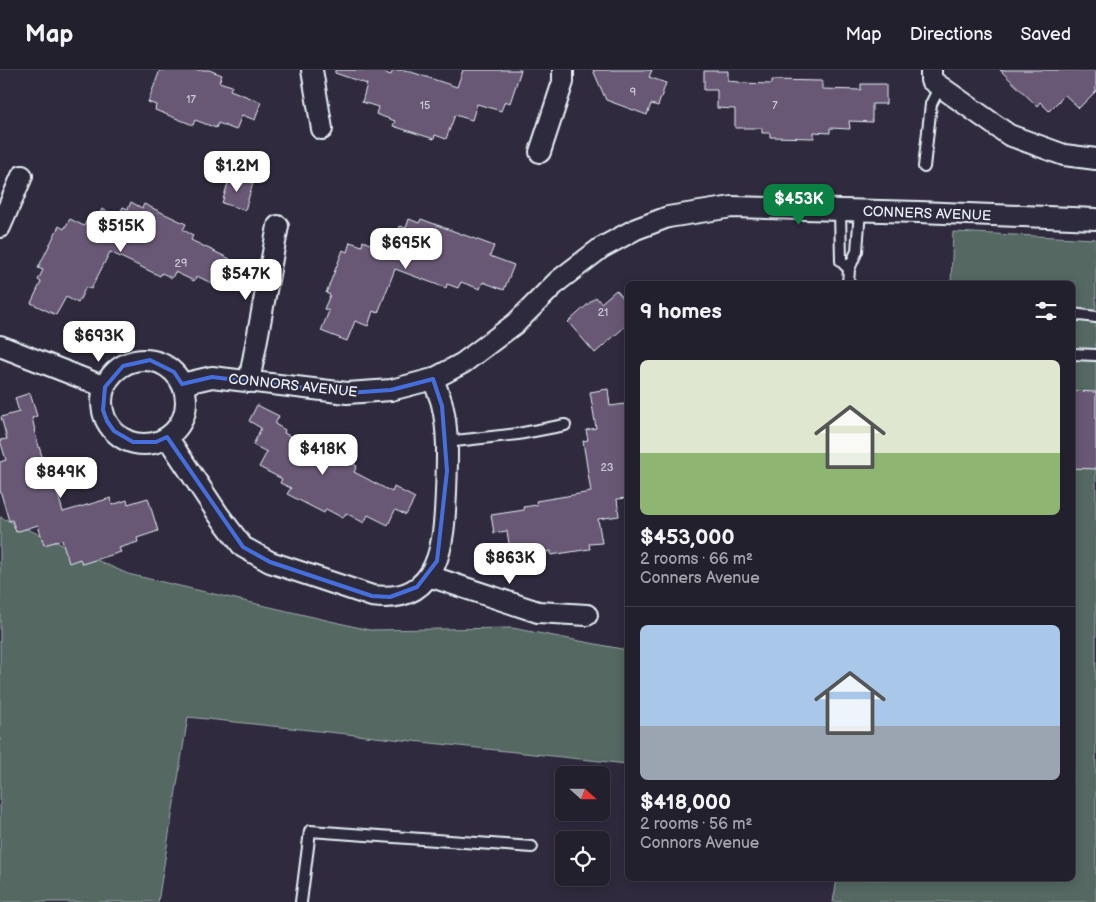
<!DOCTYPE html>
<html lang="en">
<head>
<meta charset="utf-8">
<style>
  :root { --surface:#23202e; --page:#2b2836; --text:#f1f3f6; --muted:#a3a3aa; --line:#403e4a; --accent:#0b8043 }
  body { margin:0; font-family:"Balsamiq Sans",sans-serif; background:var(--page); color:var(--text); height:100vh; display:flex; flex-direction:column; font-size:19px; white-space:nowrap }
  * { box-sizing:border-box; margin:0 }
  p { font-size:16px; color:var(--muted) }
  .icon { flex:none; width:28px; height:28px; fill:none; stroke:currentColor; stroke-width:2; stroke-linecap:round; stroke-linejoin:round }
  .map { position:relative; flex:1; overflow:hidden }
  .details { position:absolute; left:625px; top:211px; width:450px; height:600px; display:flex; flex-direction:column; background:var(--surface); border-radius:8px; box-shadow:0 2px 12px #0003,0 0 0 1px var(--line) }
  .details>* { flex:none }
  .needle { width:32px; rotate:111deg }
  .buttons { position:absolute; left:555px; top:696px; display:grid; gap:10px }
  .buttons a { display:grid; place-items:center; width:55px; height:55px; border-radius:8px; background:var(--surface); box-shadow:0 2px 12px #0003,0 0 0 1px var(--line); font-size:25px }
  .price { position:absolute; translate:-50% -42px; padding:0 11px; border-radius:10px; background:#fff; color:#222; font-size:16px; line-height:32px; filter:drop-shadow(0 1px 2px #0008) }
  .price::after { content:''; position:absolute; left:50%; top:30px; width:15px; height:11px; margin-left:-8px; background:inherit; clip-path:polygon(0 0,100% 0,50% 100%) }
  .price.current { background:var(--accent); color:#fff }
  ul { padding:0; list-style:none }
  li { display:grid; align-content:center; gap:10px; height:265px; padding:0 15px }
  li+li { border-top:1px solid var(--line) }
  li span { display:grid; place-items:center; height:155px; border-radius:8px; color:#555 }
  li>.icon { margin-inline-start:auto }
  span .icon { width:90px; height:90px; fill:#fffc; stroke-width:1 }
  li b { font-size:21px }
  h2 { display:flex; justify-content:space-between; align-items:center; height:60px; padding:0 15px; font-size:21px }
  header { display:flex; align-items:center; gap:30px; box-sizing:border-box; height:70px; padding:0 25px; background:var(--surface); border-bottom:1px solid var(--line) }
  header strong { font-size:24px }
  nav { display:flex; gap:28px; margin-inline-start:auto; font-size:18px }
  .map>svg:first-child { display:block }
  .green { fill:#546862; stroke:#9eacad }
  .building { fill:#685874; stroke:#e8f1f8 }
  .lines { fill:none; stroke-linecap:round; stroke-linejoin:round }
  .service-casing { stroke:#e8f1f8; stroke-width:14 }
  .minor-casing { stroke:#e8f1f8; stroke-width:24 }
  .service { stroke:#2f2a3d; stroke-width:10 }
  .minor { stroke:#2f2a3d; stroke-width:20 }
  .marked { fill:none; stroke:#466fde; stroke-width:4; stroke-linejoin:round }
  .labels { text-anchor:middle; stroke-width:4; stroke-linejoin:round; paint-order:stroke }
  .number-label { font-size:11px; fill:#c8cbd7 }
  .street-label { font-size:14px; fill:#e8f1f8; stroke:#2f2a3d }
</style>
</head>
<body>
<header>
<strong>Map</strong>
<nav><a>Map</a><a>Directions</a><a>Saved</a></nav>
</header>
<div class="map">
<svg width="1096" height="832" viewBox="0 0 1096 832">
  <rect width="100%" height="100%" fill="#2f2a3d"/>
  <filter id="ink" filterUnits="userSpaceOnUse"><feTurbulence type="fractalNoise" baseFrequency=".02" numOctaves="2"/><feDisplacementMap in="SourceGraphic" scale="10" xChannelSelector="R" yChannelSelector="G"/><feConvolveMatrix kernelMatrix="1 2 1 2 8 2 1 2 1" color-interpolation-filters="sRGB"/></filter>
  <g filter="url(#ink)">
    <path class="green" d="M953,162L1096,169V832H833L837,809H1072V214H951Z
      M0,447L128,504L369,560L512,558L627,580V694L188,647L158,832H0Z"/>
    <path class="building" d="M160,0H209L222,5L219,12L232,16L230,20L261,32L255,50L242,45L236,60L218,53L216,58L195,50L193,55L155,40L156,35L148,32Z
      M335,0H377L391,5L393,0H405L457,17L463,0H521L510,33L505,31L501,41L477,34L472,50L455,45L446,69L435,65L434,69L393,56L395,51L376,44L378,37L362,32L367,14L335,3Z
      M593,0H652L649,7L666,13L658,36L651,34L647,45L606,30Z
      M1000,0H1096V21L1079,38L1065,25L1049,41L1040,32L1037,36Z
      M704,1H728V11L739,12V13L772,14V10L822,11V19L861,20V14H886V34H872V52L849,51L850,59L830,58V63L814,62V68L770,67V63H762V58H735V39L717,38V20H704Z
      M230,106L253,113L245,140L222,133Z
      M131,132L142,138L144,134L186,154L183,160L193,165L191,170L230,189L217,216L197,206L194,211L175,202L172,208L162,203L160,206L110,182L91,219L86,217L78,233L66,227L56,245L31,233L41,212L38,210L43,200L38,198L59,156L64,159L70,149L84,156L87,150L95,154L102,139L118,147L123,137L128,139Z
      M409,149L419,153L421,149L494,176L490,186L514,195L504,220L483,212L480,219L461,212L458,218L447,214L446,218L395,199L378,243L373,241L368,256L355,251L347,271L321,261L329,241L324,239L330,225L326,223L343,180L347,182L350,172L362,176L363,171L375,176L381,163L396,168L400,156L406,158Z
      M616,220L628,233V254L595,283L568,252L596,227L601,233Z
      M608,319L610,336L625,334L628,353V428L617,429L619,446L598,449L602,473L589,474L590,479L551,485V481L531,485L529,477L510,480L507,461L494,463L491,445L524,440L523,437L537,435L536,431L591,422L583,371L588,370L586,360L596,358L590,322Z
      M1072,321L1096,322V399L1072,398Z
      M30,323L37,346L32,348L35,360H34L44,393L48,391L63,442L111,428L112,435L127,430L128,434L148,428L158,461L137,468L138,472L119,478L121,482L82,494L80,489L69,493L62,470L44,475L38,455L16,462L12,450L9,451L0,420V392L6,390L0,370L7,369L1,347L19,342L15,328Z
      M257,335L279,346L275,354L285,360L284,363L313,378L314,374L357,396L354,402L392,422L394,417L415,428L406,445L395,440L388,455L368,445L364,453L346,443L343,448L326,439L324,443L287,424L291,418L280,413L282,409L259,397L267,382L253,375L261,358L249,351Z"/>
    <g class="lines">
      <defs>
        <path id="service" d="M924,97L931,34L940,16
          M840,139L841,191L849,199
          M848,214L849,199L857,181L860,140
          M1072,244L1096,247
          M1072,284L1096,285
          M446,372L518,364L565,355
          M301,832L310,761L532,777"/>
        <path id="minor" d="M312,0L322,59
          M931,0V10L1009,65L1064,85L1096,89
          M540,82L563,12V0
          M0,157L22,106
          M0,276L105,317
          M102 332a42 42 0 1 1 84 0a42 42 0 1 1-84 0Z
          M249,312L278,156
          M182,314L212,307L347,323L391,320L433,309
          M167,367L218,444L243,477L270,492L372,526C441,535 444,472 446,422C447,394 449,362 442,334C440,326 436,318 433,309L463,293L516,253L558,211L601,178L636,159L668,147L732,137L919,142L1096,149
          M429,506L538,542L587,545"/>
      </defs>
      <use href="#service" class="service-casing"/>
      <use href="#minor" class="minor-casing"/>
      <use href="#service" class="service"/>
      <use href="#minor" class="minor"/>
    </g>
  </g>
  <path class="marked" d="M150,290L174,302L182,314L212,307L347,323L391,320L433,309L442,336L447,401L437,491L417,517L390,527L372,526L270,492L243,477L167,367L156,372H133L114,361L107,351L103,340L105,317L123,296Z"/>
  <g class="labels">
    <g class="number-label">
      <text x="633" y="26">9</text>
      <text x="191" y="33">17</text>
      <text x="425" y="39">15</text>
      <text x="775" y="39">7</text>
      <text x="181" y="197">29</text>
      <text x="603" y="246">21</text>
      <text x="607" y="401">23</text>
    </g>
    <g class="street-label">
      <text transform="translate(927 143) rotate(2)" y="5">CONNERS AVENUE</text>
      <text transform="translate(293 315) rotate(6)" y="5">CONNORS AVENUE</text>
    </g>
  </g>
</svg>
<div class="buttons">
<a><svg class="needle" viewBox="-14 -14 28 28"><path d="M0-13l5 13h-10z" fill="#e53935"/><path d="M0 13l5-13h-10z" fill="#a3a3aa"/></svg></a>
<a><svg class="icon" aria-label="locate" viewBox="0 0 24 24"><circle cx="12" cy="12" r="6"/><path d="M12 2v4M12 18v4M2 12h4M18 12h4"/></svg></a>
</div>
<b class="price" style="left:237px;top:123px">$1.2M</b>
<b class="price current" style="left:799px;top:156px">$453K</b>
<b class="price" style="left:121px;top:183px">$515K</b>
<b class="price" style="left:406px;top:200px">$695K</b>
<b class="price" style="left:246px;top:231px">$547K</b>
<b class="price" style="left:99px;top:293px">$693K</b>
<b class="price" style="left:323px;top:406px">$418K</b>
<b class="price" style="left:61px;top:429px">$849K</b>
<b class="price" style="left:510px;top:515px">$863K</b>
<section class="details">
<h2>9 homes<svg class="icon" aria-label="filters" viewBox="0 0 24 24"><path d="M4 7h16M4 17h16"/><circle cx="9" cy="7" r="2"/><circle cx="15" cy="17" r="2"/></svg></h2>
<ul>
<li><span style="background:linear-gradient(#dfe7d0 60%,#8fb573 0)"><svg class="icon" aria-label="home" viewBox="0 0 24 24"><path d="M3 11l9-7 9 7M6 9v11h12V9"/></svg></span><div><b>$453,000</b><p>2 rooms · 66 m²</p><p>Conners Avenue</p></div></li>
<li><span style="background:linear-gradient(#a9c7e8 65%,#9aa5b1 0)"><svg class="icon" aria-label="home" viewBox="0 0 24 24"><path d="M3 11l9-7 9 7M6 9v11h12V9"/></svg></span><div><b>$418,000</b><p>2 rooms · 56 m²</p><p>Connors Avenue</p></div></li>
</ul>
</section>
</div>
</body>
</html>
